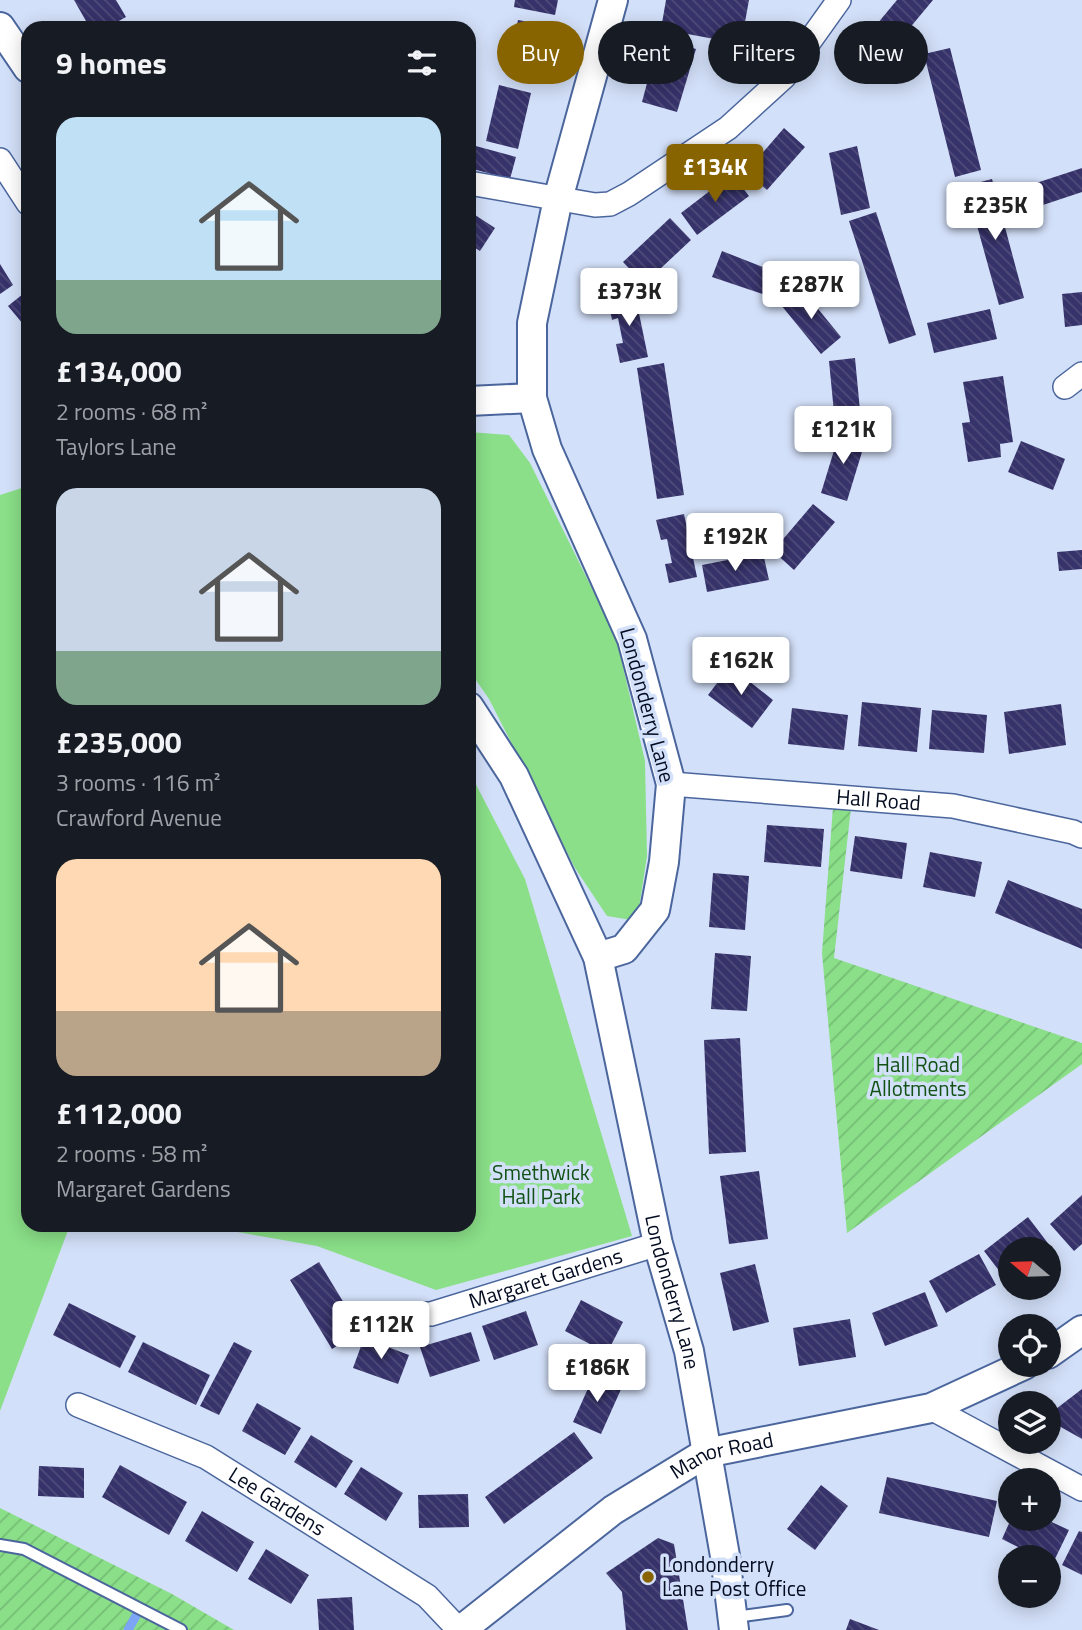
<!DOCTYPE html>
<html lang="en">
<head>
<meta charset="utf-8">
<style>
  :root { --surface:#171b24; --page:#20242c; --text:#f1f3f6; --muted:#9ea1a6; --accent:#886400 }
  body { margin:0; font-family:"Titillium Web",sans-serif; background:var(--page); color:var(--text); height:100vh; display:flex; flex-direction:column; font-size:26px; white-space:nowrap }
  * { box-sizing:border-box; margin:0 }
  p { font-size:23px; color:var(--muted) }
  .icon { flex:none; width:38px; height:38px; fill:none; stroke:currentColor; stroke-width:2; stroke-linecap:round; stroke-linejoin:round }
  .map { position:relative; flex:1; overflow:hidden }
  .sheet { position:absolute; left:21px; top:21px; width:455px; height:1211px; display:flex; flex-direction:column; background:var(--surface); border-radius:21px; box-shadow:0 4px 18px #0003 }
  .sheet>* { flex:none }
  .banner { position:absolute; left:497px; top:21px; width:480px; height:63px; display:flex; gap:14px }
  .needle { width:46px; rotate:289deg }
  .fabs { position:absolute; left:998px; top:1237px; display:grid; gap:14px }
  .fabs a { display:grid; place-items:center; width:63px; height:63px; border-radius:50%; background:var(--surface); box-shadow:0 4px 18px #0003; font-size:35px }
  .price { position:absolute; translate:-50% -60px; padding:0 16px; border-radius:7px; background:#fff; color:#222; font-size:23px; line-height:46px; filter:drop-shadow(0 2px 4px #0008) }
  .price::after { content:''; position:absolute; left:50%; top:42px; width:21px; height:16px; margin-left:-10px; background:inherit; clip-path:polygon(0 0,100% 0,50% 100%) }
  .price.active { background:var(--accent); color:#fff }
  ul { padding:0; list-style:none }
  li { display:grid; align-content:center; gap:14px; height:371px; padding:0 35px }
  li span { display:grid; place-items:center; height:217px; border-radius:21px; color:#555 }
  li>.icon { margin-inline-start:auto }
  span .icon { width:126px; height:126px; fill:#fffc; stroke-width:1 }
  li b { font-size:30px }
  h2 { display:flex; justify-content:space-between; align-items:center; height:84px; padding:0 35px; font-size:30px }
  .tag { padding:0 24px; border-radius:32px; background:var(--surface); box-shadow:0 4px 18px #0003; font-size:24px; line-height:63px }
  .tag.active { background:var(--accent); color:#fff }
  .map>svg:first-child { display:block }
  .park { fill:#8adf88 }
  .garden { fill:url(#garden-furrows) }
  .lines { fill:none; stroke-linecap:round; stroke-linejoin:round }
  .stream { stroke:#7da5f5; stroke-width:9 }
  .building { fill:url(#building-back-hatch) }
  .service-casing { stroke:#4b669d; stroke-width:14 }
  .minor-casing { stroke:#4b669d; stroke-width:26 }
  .tertiary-casing { stroke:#4b669d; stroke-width:32 }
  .service { stroke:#fff; stroke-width:10 }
  .minor { stroke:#fff; stroke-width:23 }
  .tertiary { stroke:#fff; stroke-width:28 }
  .poi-dot { fill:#886400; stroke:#d3e0f9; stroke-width:2.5 }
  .labels { text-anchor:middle; stroke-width:7; stroke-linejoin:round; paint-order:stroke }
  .street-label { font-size:21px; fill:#030b20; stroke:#d3e0f9 }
  .park-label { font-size:21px; fill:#125215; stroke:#d3e0f9 }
  .poi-label { font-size:21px; fill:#030b20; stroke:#d3e0f9; text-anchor:start }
</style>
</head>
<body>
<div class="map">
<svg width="1082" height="1630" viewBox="0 0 1082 1630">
  <defs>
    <pattern id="garden-furrows" width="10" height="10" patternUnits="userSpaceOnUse" patternTransform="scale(1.75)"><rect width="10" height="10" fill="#8adf88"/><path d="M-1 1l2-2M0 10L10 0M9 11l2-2" fill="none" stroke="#75be75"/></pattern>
    <pattern id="building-back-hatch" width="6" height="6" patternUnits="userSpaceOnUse" patternTransform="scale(1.75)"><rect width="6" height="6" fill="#36326a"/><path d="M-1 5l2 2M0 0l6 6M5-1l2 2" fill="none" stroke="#4f4c7a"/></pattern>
  </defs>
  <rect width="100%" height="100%" fill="#d3e0f9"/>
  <path class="park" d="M469,432L509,435L530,463L616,637L645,761L647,856L637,921L607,916L575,868L489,699L469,670Z
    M28,486V1225H70L0,1411V495Z
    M469,771L525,879L632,1236L436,1290L317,1246L198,1225H469Z"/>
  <path class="garden" d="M833,807L851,808L834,958L1082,1043V1064L847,1233L822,953Z
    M0,1508L172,1594L234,1630H0Z"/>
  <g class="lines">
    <path class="stream" d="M128,1630L137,1614"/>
  </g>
  <path class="building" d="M74,0H116L126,17L106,28H90Z
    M515,0H558L555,15L514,7Z
    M666,0H749L741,44L661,29Z
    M897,0H933L898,42L877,24Z
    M518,20L550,26L540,72L509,65Z
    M659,38L696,49L677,112L642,102Z
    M950,48L981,170L955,177L924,54Z
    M499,85L531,93L518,149L486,141Z
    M784,128L805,147L767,190L746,172Z
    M472,145L516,157L510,179L469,168Z
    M857,146L870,208L841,215L829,153Z
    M1082,168V192L1031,209L1024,187Z
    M732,174L749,196L697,235L681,213Z
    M992,179L1024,298L999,305L966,186Z
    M469,211L495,228L480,251L469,244Z
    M876,212L916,335L889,344L849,221Z
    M670,218L691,240L644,284L623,262Z
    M722,251L783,275L774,298L712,277Z
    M0,264L13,285L0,294Z
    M801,288L841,337L821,354L781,305Z
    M28,290V330L8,306Z
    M1082,292V325L1065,327L1062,294Z
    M635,294L648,357L620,363L616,344L623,343L618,318L612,320L608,300Z
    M990,309L997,339L934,353L927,323Z
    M855,358L861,421L835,423L829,361Z
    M664,363L684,495L657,499L637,368Z
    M1003,376L1013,442L1000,444L1001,457L968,462L962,423L970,422L963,382Z
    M840,431L866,439L847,501L821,493Z
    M1021,441L1065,459L1053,490L1008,472Z
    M813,504L835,522L794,570L773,551Z
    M684,514L697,577L669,583L665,564L672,563L667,539L661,540L656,520Z
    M1082,550V569L1059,571L1057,552Z
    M763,553L769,580L707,592L702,565Z
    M730,666L773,700L752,728L708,695Z
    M862,702L921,708L917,752L858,746Z
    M1061,704L1066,745L1009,754L1004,712Z
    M792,708L848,715L844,750L788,744Z
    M932,710L987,715L984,753L929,749Z
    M767,825L824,829L821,867L764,862Z
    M855,836L907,843L902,879L850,871Z
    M930,852L982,862L975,897L923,887Z
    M713,873L749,876L745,930L709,927Z
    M1008,880L1082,909V949L995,913Z
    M715,953L751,956L747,1011L711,1009Z
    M740,1038L746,1152L709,1154L704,1040Z
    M759,1171L768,1239L729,1244L720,1176Z
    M1082,1195V1244L1074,1251L1050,1224Z
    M1028,1217L1050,1246L1046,1250H1010V1279L1007,1281L984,1251Z
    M979,1254L996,1285L946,1313L929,1281Z
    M319,1262L361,1331L332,1349L290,1280Z
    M755,1264L769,1322L733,1331L720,1273Z
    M925,1292L938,1326L885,1346L872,1313Z
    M581,1300L623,1322L607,1353L565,1331Z
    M69,1303L136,1336L120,1368L53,1335Z
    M526,1311L538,1345L494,1360L482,1326Z
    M850,1319L856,1357L799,1366L793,1328Z
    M471,1332L480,1361L430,1377L420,1347Z
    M364,1338L409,1355L398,1384L353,1368Z
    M143,1342L210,1375L196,1405L128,1372Z
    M234,1342L252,1351L219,1415L200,1406Z
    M594,1375L622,1387L601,1434L573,1422Z
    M1082,1389V1439L1052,1422V1412Z
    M257,1403L301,1428L285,1455L242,1431Z
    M574,1432L593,1458L504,1524L485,1497Z
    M311,1435L353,1461L336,1488L294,1462Z
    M120,1465L187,1502L169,1535L102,1497Z
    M39,1466L84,1468V1498L38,1496Z
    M361,1467L403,1493L386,1521L344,1494Z
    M887,1477L997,1501L989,1537L879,1513Z
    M821,1485L848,1506L815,1550L787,1529Z
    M468,1494L469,1527L419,1528L418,1495Z
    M202,1511L254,1542L237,1572L185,1541Z
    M1011,1519H1045L1069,1530L1053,1563L1048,1561V1558H1040L1002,1539Z
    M1079,1531L1082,1532V1575L1062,1565Z
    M658,1538L674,1544L688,1630H626L622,1592L606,1573Z
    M266,1549L309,1575L291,1604L248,1579Z
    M352,1597L354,1630H319L317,1599Z
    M850,1619L879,1630H846Z"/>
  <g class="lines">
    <defs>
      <path id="service" d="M0,1545L24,1549L181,1630
        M735,1617L787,1610"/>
      <g id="minor">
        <path d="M0,160L28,203"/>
        <path d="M469,183L595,205L610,204L629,194L728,128L784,77L839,0"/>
        <path d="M1065,387L1082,374"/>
        <path id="s1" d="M671,784L953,806L1073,832L1082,836"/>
        <path id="s2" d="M392,1314H431L658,1244"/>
        <path id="s3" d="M78,1405L206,1457L427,1596L459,1630"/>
        <path d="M931,1408L1082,1489"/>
      </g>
      <g id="tertiary">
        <path d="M0,27L28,68"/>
        <path d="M469,401L532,398"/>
        <path id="s4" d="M469,707L514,776L598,957L658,1244L689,1351L725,1556L734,1630"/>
        <path d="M598,957L624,949L655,910L664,862L671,784L632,639L547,449L532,398V323L558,199L613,0"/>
        <path d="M1048,1354L1082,1330"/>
        <path id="s5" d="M461,1630L613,1510L706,1453L931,1408L1024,1365"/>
      </g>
    </defs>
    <use href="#service" class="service-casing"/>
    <use href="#minor" class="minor-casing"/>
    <use href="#tertiary" class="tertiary-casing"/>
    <use href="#service" class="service"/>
    <use href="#minor" class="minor"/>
    <use href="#tertiary" class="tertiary"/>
  </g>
  <circle class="poi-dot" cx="648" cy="1577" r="7"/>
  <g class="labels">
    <g class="street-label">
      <text transform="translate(647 705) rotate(75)" y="7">Londonderry Lane</text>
      <text dy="7" stroke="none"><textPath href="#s1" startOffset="208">Hall Road</textPath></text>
      <text dy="7" stroke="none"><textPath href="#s2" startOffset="159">Margaret Gardens</textPath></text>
      <text dy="7" stroke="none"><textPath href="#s4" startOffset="625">Londonderry Lane</textPath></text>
      <text dy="7" stroke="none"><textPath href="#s5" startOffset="317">Manor Road</textPath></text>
      <text dy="7" stroke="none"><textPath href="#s3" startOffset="222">Lee Gardens</textPath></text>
    </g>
    <g class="park-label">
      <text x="918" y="1072">Hall Road<tspan x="918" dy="24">Allotments</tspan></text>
      <text x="541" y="1180">Smethwick<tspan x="541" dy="24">Hall Park</tspan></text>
    </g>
    <g class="poi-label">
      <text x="662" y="1572">Londonderry<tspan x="662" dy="24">Lane Post Office</tspan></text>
    </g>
  </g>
</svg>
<div class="fabs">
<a><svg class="needle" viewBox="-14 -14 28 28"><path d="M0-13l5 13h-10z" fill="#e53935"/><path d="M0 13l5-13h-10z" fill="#9ea1a6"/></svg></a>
<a><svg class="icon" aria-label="locate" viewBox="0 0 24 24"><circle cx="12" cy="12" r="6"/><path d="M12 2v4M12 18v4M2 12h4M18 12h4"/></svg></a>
<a><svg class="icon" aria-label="layers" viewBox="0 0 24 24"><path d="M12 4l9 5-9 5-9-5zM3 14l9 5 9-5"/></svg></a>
<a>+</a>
<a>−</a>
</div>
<b class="price active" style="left:715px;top:204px">£134K</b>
<b class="price" style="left:995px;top:242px">£235K</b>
<b class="price" style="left:811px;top:321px">£287K</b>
<b class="price" style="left:629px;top:328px">£373K</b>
<b class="price" style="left:843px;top:466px">£121K</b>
<b class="price" style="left:735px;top:573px">£192K</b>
<b class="price" style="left:741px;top:697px">£162K</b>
<b class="price" style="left:381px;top:1361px">£112K</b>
<b class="price" style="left:597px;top:1404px">£186K</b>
<div class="banner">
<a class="tag active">Buy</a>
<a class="tag">Rent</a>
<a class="tag">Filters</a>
<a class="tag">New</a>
</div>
<section class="sheet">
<h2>9 homes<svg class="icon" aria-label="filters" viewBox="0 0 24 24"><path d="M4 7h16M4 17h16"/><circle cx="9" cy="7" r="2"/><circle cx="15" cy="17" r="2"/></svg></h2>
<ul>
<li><span style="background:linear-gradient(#bfe0f5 75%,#7fa58c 0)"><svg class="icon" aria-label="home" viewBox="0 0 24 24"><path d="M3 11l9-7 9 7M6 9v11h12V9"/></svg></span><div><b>£134,000</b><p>2 rooms · 68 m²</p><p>Taylors Lane</p></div></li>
<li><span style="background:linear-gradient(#c9d6e8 75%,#7fa58c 0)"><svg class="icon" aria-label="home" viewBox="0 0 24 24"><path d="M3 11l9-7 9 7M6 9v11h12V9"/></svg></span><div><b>£235,000</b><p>3 rooms · 116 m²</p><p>Crawford Avenue</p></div></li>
<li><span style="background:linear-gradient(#ffd9b3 70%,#b9a48a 0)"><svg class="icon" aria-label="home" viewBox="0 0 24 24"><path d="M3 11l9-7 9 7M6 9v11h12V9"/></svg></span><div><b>£112,000</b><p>2 rooms · 58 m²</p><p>Margaret Gardens</p></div></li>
</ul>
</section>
</div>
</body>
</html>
